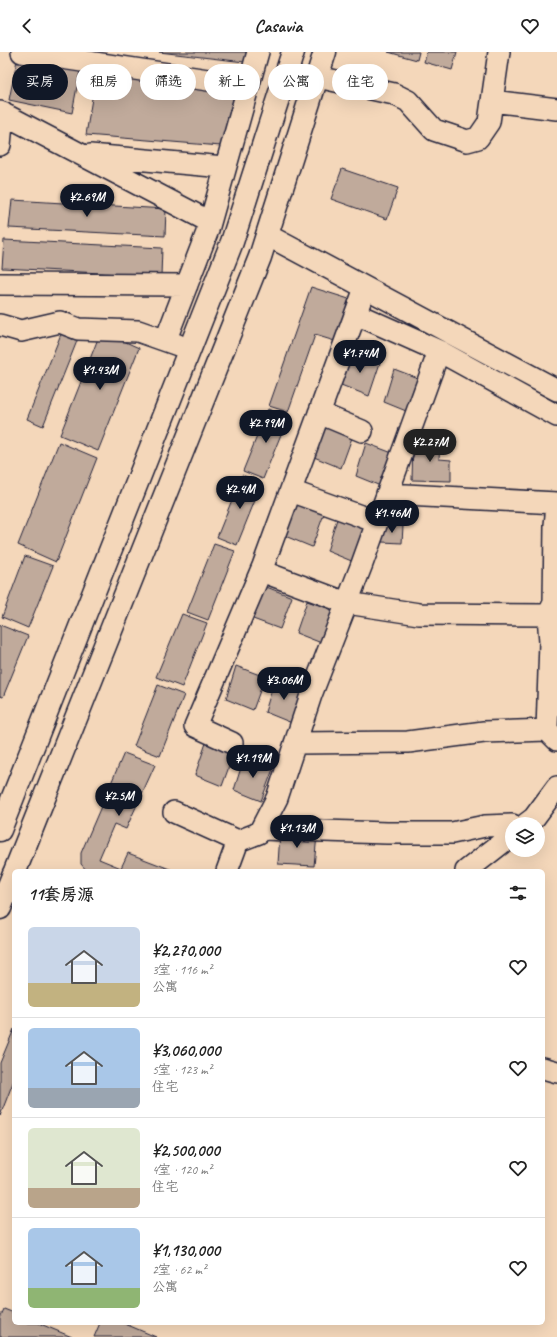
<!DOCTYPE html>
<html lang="zh">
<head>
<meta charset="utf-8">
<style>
  :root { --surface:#fff; --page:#f2f2f2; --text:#222; --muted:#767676; --line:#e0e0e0; --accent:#111827 }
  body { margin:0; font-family:Caveat,"LXGW WenKai TC",sans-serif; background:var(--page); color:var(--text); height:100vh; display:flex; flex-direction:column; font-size:15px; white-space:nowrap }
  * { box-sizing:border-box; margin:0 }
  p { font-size:13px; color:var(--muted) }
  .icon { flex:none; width:22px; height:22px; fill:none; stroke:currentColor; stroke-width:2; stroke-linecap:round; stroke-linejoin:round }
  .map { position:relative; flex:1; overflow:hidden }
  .panel { position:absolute; left:12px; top:817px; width:533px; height:456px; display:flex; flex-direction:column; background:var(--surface); border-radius:6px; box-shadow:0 4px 16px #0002 }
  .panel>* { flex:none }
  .banner { position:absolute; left:12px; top:12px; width:533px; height:36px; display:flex; gap:8px }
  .tools { position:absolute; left:505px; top:765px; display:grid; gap:8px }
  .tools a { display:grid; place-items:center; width:40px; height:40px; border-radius:50%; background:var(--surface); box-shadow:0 4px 16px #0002; font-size:20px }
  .price { position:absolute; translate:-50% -34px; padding:0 9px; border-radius:14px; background:var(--accent); color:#fff; font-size:13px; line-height:26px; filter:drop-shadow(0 1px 2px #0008) }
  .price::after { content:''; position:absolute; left:50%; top:24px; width:12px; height:9px; margin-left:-6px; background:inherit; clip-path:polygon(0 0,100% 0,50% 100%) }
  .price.selected { background:#222; color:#fff }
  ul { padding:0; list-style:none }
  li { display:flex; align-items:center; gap:12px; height:100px; padding:0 16px }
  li+li { border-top:1px solid var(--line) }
  li span { display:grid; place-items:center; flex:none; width:112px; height:80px; border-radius:6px; color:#555 }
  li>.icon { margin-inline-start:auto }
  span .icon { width:48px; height:48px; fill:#fffc; stroke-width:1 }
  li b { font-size:17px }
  h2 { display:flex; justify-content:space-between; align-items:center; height:48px; padding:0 16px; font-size:17px }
  .chip { padding:0 14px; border-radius:18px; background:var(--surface); box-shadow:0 4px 16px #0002; font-size:14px; line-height:36px }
  .chip.selected { background:var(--accent); color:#fff }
  header { display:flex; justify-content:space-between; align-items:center; height:52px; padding:0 16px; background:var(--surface); font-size:18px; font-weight:700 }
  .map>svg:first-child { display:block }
  .building { fill:#c0aa9b; stroke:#22223b }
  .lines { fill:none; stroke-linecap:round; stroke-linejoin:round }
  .minor-casing { stroke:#22223b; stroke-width:24 }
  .primary-casing { stroke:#22223b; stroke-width:25 }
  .minor { stroke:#f4d7ba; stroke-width:21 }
  .primary { stroke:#f4d7ba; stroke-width:22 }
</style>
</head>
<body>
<header><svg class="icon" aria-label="back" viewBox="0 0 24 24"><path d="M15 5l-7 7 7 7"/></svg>Casavia<svg class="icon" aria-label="heart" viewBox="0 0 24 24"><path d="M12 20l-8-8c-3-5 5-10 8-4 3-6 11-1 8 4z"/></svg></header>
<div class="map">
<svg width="557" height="1285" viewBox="0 0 557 1285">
  <rect width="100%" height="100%" fill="#f4d7ba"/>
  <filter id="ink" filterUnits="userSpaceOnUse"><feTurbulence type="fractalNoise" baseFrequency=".025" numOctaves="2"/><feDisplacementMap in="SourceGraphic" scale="8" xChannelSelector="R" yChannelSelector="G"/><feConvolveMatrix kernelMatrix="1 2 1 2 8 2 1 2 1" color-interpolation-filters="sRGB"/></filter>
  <g filter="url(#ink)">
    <path class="building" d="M159,0H255L253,11Z
      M388,0H419L417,8Z
      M427,0H457L452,18L424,10Z
      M17,8L80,19L72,61L9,48Z
      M96,22L238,41L221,94L86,83Z
      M342,117L398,136L387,167L331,147Z
      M12,148L166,157L165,184L9,176Z
      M4,188L162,196L161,224L2,216Z
      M311,235L352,248L338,290L315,283L288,360L269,354Z
      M63,277L79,284L43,374L27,367Z
      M101,279L139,296L98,399L60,383Z
      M352,300L380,311L369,344L341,333Z
      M394,317L423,328L411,361L384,350Z
      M268,357L288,365L263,427L243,419Z
      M324,372L353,383L341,416L314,405Z
      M413,389L440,390L439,407L451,408V429L412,428Z
      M59,390L97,406L56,510L18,493Z
      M366,391L395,402L383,435L356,424Z
      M242,423L262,431L237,493L217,485Z
      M295,451L324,462L312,495L285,484Z
      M337,467L366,478L354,510L327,499Z
      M382,473L403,474L402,491L382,490Z
      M214,492L235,499L208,568L187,560Z
      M25,504L53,514L28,576L2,565Z
      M264,534L292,545L280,577L253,567Z
      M307,549L336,559L324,592L296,581Z
      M182,562L207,571L182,635L156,625Z
      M0,573L28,584L3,645L0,644Z
      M236,614L265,625L253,658L226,647Z
      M275,627L304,638L292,671L265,660Z
      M158,633L184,643L160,704L134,694Z
      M206,691L234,701L222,734L195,723Z
      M124,701L155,713L126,777L114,772L99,807L121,816L128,801L175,819H87L81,812V801Z
      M244,706L273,717L261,749L234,738Z
      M280,781L317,783L314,814L278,812Z
      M14,977V1028L0,1064V1011Z
      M4,1257L14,1261V1271H38L72,1285H0V1266Z
      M100,1271H123L156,1285H94Z"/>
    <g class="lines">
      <defs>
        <path id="minor" d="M22,0L248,34
          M318,25L394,42L408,49L434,78L467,89L478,86L489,70L499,0
          M492,49L557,57
          M0,60L210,170
          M0,93L3,61
          M90,103L224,115
          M267,183L557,338
          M0,232L187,233
          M356,262L439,299L557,364
          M0,273L21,279L60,270L78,277L138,279L178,293
          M166,287L208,178L258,0
          M319,361L362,379
          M291,439L377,470
          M387,442L557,451
          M261,519L347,551L419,562L548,563
          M557,688L547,678L550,590L548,563L554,551L555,473L557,454
          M232,691L195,674L263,514L365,236
          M295,691L408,690L484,680L547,678
          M174,760L238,789
          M526,772L534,766L557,735
          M261,777L387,781H452L485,774L512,773
          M227,819L238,789L259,781L277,746L311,643L362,512L439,299
          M466,819L512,783
          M543,1016L557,1020"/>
        <path id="primary" d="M0,778L232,190L293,0
          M15,819L260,205L325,0
          M0,856L14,821"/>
      </defs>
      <use href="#minor" class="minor-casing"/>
      <use href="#primary" class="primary-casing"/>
      <use href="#minor" class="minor"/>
      <use href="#primary" class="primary"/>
    </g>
  </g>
</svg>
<div class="tools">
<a><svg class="icon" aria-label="layers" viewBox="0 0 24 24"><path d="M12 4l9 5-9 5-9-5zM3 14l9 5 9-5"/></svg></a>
</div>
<b class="price" style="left:87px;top:166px">¥2.69M</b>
<b class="price" style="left:360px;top:322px">¥1.74M</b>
<b class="price" style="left:100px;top:339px">¥1.43M</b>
<b class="price" style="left:266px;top:392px">¥2.99M</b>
<b class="price selected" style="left:430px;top:411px">¥2.27M</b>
<b class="price" style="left:240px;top:458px">¥2.4M</b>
<b class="price" style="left:392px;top:482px">¥1.46M</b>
<b class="price" style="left:284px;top:649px">¥3.06M</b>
<b class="price" style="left:253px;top:727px">¥1.19M</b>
<b class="price" style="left:119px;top:765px">¥2.5M</b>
<b class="price" style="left:297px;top:797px">¥1.13M</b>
<div class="banner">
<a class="chip selected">买房</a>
<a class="chip">租房</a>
<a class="chip">筛选</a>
<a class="chip">新上</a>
<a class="chip">公寓</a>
<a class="chip">住宅</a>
</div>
<section class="panel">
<h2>11套房源<svg class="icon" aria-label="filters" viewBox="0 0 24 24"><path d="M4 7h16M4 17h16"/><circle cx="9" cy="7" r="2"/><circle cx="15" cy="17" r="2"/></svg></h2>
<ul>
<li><span style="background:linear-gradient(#c9d6e8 70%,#c2b280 0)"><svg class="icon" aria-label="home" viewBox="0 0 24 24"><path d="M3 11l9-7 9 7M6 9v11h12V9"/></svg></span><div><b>¥2,270,000</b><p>3室 · 116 m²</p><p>公寓</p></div><svg class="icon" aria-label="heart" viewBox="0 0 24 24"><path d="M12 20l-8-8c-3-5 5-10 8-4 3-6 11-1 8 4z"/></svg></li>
<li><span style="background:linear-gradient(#a9c7e8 75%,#9aa5b1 0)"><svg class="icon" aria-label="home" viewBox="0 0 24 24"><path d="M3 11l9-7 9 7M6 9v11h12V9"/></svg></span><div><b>¥3,060,000</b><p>5室 · 123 m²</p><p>住宅</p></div><svg class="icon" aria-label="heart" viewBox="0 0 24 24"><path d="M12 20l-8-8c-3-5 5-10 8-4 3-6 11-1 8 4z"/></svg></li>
<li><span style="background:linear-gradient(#dfe7d0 75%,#b9a48a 0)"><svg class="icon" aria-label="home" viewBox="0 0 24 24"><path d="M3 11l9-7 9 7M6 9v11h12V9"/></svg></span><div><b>¥2,500,000</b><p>4室 · 120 m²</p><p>住宅</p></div><svg class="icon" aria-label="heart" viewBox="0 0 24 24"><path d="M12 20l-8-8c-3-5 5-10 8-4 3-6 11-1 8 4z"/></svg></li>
<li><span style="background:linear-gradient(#a9c7e8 75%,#8fb573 0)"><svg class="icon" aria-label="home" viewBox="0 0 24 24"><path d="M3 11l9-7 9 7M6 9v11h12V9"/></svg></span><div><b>¥1,130,000</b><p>2室 · 62 m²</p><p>公寓</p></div><svg class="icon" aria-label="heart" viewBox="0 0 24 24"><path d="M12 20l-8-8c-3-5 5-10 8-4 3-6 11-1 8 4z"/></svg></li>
</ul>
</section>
</div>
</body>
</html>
